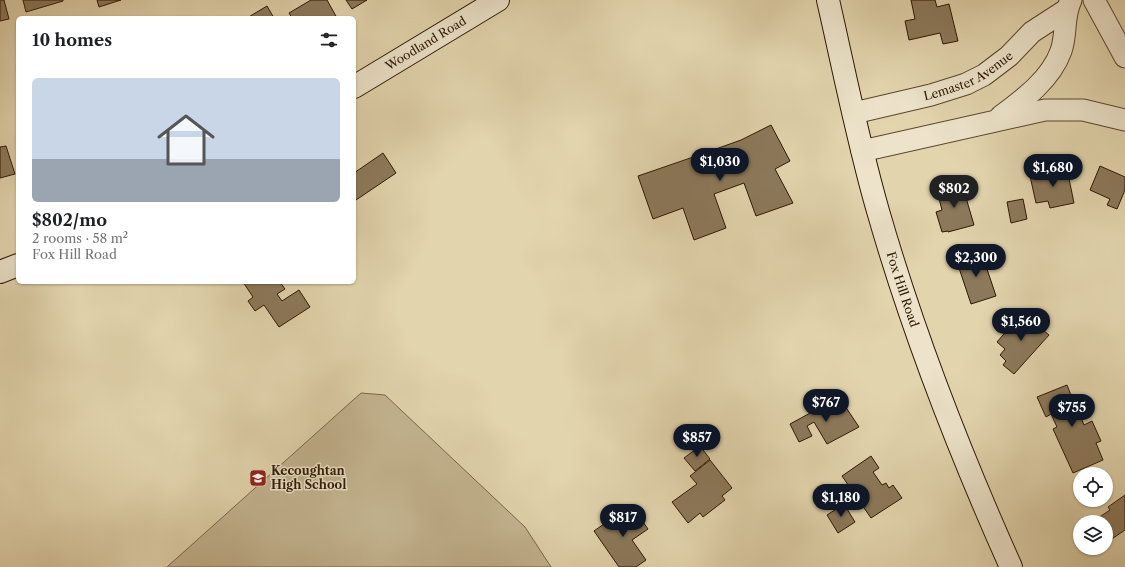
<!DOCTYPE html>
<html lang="en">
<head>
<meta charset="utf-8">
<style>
  :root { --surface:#fff; --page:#f2f2f2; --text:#202124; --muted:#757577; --accent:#111827 }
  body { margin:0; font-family:"Libre Caslon Text",serif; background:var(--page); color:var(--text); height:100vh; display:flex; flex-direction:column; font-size:15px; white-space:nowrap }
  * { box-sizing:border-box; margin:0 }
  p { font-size:13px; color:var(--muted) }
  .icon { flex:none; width:22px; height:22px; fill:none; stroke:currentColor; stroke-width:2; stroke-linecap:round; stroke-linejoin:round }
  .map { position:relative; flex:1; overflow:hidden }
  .side { position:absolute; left:16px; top:16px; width:340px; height:268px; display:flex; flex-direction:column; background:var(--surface); border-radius:6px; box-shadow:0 1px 3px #0004 }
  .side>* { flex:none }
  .controls { position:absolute; left:1073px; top:467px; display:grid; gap:8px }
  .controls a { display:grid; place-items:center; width:40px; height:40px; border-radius:50%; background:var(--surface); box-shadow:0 1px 3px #0004; font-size:20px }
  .price { position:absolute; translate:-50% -34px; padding:0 9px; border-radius:14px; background:var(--accent); color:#fff; font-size:13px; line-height:26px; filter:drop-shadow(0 1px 2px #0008) }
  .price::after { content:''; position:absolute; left:50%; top:24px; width:12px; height:9px; margin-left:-6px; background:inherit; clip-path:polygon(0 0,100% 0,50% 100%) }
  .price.on { background:#222; color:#fff }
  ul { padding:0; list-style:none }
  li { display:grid; align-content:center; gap:8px; height:212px; padding:0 16px }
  li span { display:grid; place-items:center; height:124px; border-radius:6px; color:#555 }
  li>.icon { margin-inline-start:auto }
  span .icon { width:72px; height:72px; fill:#fffc; stroke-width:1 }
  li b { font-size:17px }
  h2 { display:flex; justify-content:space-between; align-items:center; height:48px; padding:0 16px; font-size:17px }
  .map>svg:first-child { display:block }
  .green { fill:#c3b490; stroke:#78664a }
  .building { fill:#8c795b; stroke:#2e1703 }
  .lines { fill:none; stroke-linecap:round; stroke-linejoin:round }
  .street-casing { stroke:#5b462e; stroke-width:23 }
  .secondary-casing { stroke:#2e1703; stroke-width:24 }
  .street { stroke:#ece3ca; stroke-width:21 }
  .secondary { stroke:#ece3ca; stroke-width:22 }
  .labels { text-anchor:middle; stroke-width:3; stroke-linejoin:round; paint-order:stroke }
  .street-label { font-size:12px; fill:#2e1703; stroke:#ece3ca }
  .poi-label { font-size:12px; font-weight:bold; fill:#2e1703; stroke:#ece3ca; text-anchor:start }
</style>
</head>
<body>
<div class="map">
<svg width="1125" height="567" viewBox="0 0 1125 567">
  <rect width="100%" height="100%" fill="#e2d4ad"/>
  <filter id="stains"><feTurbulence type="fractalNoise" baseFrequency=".005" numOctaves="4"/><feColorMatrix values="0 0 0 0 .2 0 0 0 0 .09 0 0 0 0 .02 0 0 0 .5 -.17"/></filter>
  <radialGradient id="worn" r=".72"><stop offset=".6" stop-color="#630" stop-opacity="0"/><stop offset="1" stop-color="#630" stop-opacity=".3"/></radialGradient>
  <path class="green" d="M361,393L385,395L525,527L551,567H167Z"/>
  <path class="building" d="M0,0H4L9,19L0,21Z
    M23,0H63V1L26,12Z
    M97,0H121L99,7Z
    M311,0H327L337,18H292L289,13Z
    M346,0H367L352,9Z
    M911,0H935L937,7L949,4L958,41L943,44L940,33L909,40L905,21L915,19Z
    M267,6L274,18H247Z
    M771,125L790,161L775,169L793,203L756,216L744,183L714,194L726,228L694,240L683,208L653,219L638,176L699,155L700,158L714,153L713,150L741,140Z
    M6,146L15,174L0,178V147Z
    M383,153L396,173L356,200L354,197V173Z
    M1100,166L1125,177V190L1117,209L1107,205L1110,199L1090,190Z
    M1067,169L1074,203L1050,208L1048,201L1036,203L1030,176Z
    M962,184L974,225L948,232V231L942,232L936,212L942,210L937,191Z
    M1023,199L1027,219L1011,223L1007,202Z
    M981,251L996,296L971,304L956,259Z
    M243,282H280L285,289L277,294L282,301L299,290L310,307L279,327L264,305L255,311L248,301L253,297Z
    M1022,313L1049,335L1014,374L1003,365L1006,361L1000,355L1005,349L997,342Z
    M1067,385L1072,398L1080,395L1086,408L1078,411L1084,425L1092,421L1101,441L1096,443L1103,460L1073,473L1053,429L1057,427L1051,414L1046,417L1037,397Z
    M836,399L841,408L845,406L859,427L827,444L814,422L807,426L812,436L799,442L790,424Z
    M700,446L710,459L695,471L684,458Z
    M871,456L879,468L873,472L882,485L886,483L889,488L893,485L902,498L871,518L842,476Z
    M710,460L732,488L722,496L725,500L703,517L700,513L688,523L672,502L697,484L690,476Z
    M1125,495V530L1106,543V522H1092L1110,510L1108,507Z
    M844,504L855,522L838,533L827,515Z
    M631,505L648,529L632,540L646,560L636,567H619L594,531Z"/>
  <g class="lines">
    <defs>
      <g id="street">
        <path d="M1094,0L1125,57"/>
        <path id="s1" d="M854,113L931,95L966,84L984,75L1009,56L1032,32L1066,10"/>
        <path d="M1001,116C1024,99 1051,79 1061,51C1067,34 1063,16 1071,0"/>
        <path d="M862,151L1045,110H1083L1125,120"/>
      </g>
      <g id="secondary">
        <path id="s2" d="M828,0C844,70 858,142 878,211C913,333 959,451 1011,567"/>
        <path id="s3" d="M354,87L498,0"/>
        <path d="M0,272L18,265"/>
      </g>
    </defs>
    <use href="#street" class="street-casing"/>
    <use href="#secondary" class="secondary-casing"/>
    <use href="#street" class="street"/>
    <use href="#secondary" class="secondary"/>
  </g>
  <defs>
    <symbol id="school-square" viewBox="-11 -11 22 22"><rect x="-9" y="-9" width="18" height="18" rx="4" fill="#8f2418" stroke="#ece3ca"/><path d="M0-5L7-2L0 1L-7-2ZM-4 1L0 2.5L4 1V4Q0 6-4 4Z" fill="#fff"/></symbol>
  </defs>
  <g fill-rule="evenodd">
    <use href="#school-square" x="248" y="468" width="20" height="20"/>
  </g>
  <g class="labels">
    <g class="street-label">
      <text dy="4" stroke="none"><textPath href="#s3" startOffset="84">Woodland Road</textPath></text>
      <text dy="4" stroke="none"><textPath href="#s1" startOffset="121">Lemaster Avenue</textPath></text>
      <text dy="4" stroke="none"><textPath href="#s2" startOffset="299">Fox Hill Road</textPath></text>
    </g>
    <g class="poi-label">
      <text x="271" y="475">Kecoughtan<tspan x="271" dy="14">High School</tspan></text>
    </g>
  </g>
  <rect width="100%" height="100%" filter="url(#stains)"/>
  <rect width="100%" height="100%" fill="url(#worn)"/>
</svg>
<div class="controls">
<a><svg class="icon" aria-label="locate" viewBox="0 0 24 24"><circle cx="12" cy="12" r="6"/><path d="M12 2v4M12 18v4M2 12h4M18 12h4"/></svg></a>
<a><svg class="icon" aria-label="layers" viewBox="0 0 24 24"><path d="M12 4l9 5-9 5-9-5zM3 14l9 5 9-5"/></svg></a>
</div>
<b class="price" style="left:720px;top:182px">$1,030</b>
<b class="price" style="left:1053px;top:188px">$1,680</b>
<b class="price on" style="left:954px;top:209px">$802</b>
<b class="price" style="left:976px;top:278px">$2,300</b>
<b class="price" style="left:1021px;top:342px">$1,560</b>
<b class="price" style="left:826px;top:423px">$767</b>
<b class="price" style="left:1072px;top:428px">$755</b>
<b class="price" style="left:697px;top:458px">$857</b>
<b class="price" style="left:841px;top:518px">$1,180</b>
<b class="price" style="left:623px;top:538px">$817</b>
<section class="side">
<h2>10 homes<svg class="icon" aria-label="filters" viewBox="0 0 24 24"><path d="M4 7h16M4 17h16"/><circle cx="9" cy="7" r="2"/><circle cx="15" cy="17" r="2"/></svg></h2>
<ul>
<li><span style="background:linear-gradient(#c9d6e8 65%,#9aa5b1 0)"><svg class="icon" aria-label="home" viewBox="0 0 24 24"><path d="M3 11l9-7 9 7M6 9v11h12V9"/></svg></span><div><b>$802/mo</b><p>2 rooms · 58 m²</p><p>Fox Hill Road</p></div></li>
</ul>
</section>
</div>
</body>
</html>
